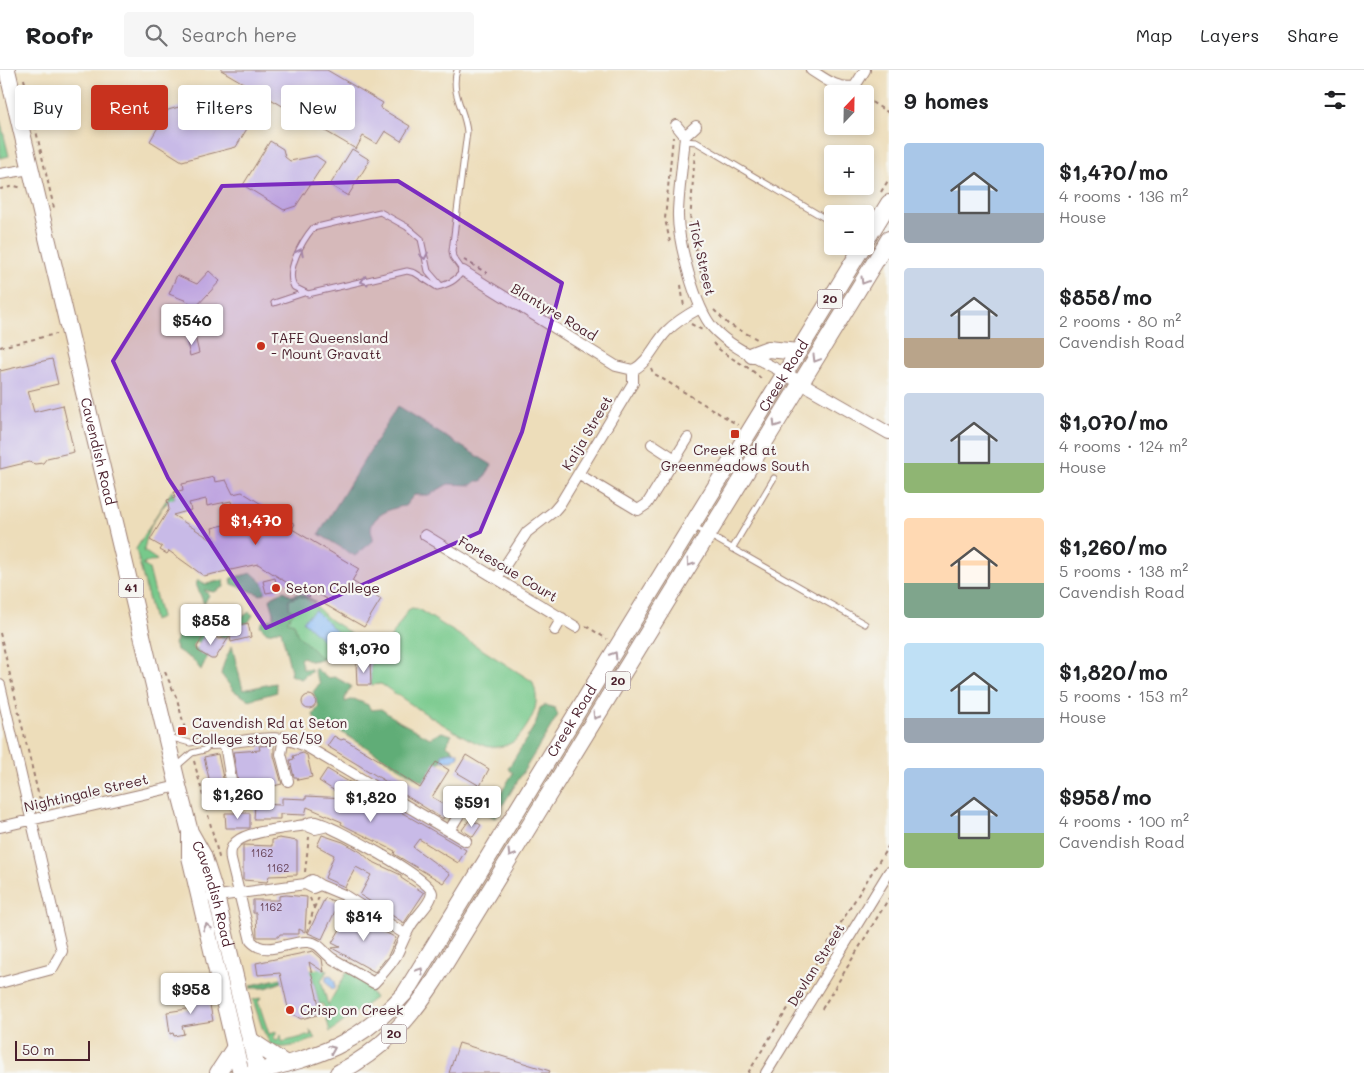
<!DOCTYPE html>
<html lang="en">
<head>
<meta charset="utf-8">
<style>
  :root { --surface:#fff; --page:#f6f6f6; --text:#202124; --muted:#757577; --line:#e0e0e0; --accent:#c8321e }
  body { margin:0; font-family:Mali,sans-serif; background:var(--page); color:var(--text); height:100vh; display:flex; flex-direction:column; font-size:19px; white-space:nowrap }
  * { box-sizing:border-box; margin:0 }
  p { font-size:16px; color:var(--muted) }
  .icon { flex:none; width:28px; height:28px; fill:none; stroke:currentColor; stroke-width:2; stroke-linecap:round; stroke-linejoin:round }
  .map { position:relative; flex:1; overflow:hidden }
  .side { display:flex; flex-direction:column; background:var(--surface); width:475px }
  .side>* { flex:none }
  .banner { position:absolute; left:15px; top:15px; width:475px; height:45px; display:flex; gap:10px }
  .needle { width:32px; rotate:22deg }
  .tools { position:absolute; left:824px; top:15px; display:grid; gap:10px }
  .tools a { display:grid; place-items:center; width:50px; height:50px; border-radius:5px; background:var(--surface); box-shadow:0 2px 8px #0003; font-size:25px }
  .scale { position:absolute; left:15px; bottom:12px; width:75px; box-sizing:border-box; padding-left:5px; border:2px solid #4a1f2b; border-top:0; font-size:14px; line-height:18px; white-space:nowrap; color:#4a1f2b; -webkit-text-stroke:4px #f6f6f2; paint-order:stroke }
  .price { position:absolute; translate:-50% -42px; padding:0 11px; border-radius:5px; background:#fff; color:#222; font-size:16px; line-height:32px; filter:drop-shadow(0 1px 2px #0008) }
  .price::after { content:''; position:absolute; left:50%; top:30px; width:15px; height:11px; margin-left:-8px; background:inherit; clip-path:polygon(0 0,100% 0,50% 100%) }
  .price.on { background:var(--accent); color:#fff }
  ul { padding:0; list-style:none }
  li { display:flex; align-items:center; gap:15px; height:125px; padding:0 15px }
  li span { display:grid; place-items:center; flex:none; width:140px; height:100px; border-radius:5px; color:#555 }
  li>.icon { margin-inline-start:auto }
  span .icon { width:60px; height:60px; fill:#fffc; stroke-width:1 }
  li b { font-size:21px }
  h2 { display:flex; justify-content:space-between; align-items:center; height:60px; padding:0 15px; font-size:21px }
  .pill { padding:0 18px; border-radius:5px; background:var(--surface); box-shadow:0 2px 8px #0003; font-size:18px; line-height:45px }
  .pill.on { background:var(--accent); color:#fff }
  header { display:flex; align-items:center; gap:30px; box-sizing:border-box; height:70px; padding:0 25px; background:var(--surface); border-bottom:1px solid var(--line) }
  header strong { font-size:24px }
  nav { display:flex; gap:28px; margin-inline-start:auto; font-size:18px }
  .search { width:350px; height:45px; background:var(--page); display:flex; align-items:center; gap:12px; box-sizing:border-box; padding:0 18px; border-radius:5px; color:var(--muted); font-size:19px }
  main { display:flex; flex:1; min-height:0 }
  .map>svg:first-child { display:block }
  .green { fill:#77c98b; stroke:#60745b }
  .forest { fill:#61ad77; stroke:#566651 }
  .water { fill:#88baf5; stroke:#696c90 }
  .building { fill:#c8bae7; fill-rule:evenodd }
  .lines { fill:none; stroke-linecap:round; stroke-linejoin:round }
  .service-casing { stroke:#9c7e72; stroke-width:7 }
  .minor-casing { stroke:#9c7e72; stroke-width:12 }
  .tertiary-casing { stroke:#9c7e72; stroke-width:14 }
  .primary-casing { stroke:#9c7e72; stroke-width:18 }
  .path { stroke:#9c7e72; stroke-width:2; stroke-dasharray:4 4; stroke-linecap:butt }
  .service { stroke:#fff; stroke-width:5 }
  .minor { stroke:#fff; stroke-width:10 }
  .tertiary { stroke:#fff; stroke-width:12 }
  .primary { stroke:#fff; stroke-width:16 }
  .oneway { stroke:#ae9aa0 }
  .marked { fill:#7b2cbf; fill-opacity:0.2; stroke:#7b2cbf; stroke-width:4; stroke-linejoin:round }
  .poi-dot { fill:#c8321e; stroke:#f6f6f2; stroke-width:2 }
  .labels { text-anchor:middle; stroke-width:4.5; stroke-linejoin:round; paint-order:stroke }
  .number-label { font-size:11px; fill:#6a465a }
  .shield { fill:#f6f6f2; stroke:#7e6067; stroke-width:1 }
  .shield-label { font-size:12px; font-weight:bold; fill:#4a1f2b }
  .street-label { font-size:14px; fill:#4a1f2b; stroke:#f6f6f2 }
  .poi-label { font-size:14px; fill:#4a1f2b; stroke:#f6f6f2; text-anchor:start }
</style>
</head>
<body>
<header>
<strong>Roofr</strong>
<div class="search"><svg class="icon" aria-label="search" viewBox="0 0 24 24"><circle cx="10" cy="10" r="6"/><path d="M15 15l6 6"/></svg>Search here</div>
<nav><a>Map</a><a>Layers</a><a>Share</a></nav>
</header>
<main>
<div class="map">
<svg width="889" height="1003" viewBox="0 0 889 1003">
  <rect width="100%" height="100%" fill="#f6f6f2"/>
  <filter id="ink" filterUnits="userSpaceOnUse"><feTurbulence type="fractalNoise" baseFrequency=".02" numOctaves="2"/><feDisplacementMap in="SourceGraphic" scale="10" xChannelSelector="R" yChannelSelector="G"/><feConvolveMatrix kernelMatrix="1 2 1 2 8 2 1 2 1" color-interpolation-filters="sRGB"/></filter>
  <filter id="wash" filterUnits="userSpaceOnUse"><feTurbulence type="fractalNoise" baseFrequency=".0096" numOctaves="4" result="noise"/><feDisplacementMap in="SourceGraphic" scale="20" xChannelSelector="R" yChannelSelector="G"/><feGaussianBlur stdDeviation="1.12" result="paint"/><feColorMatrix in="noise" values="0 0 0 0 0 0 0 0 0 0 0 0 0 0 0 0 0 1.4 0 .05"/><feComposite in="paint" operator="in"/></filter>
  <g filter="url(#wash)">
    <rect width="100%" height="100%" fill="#edddba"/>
    <path class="green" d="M0,49L9,86L0,88Z
      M172,421L175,428C157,435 146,463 144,481L157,490L142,494L149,499L161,547L154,551L136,479Z
      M300,526C318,533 321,545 335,553C344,558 349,563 357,570L344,584L341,583L335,588L310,591L278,548L288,530Z
      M412,538L418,539L532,611C539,627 537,639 528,654C519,669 510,678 491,677C471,676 402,628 381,614L371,615L370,592L372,589L377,590L408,540Z
      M322,898L327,901L321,910L328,935L347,902L364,912L375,928L330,962L323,934H319L312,905L282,912L281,908Z
      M262,927L258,931L269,964L277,962L273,969L277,971L281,965L282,972L311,965L310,960L315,969C302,973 285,981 271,975L263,960L253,930Z"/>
    <path class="forest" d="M397,337L492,395L482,411H477L472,415L448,414L429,425H414L405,436C394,437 371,445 371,460C371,464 374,466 373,471L355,486L319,464Z
      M252,503L264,514L266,522L261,525L232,514L231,508Z
      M198,510L206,514L223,510L224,517L214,522L204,520L209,525L204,534L196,514Z
      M284,521L291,526L300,523L315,531V533C307,526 297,524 289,530V538L294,542L287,551L294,553L297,564L320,587H323L329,582L334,587L310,591L303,587L300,589L303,599H311V601L301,609L290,605L291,601L281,560L267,563L260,556L263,551L273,549L274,543L270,530L273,526Z
      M205,538H212C222,550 236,553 249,542L253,545L248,553L228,557L230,565L224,568L216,563H206L199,573L196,572L192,577L207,587L201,600L193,590L177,580L174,574L179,563L192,564L207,555V548L201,543Z
      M232,576L243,620L275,613L277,622L249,630L234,621L221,604C223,593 227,586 232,576Z
      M315,598L327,608L335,607L351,616L345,628V632L354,629L368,635L371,640L381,639L400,652L430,668L442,662L452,665L446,675L455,681L445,683L439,694L436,692L423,712L330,655L319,656L313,645L319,636L313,622L320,613L314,601Z
      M545,635L555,638L558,645L495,748L488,744L513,703L508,699L536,653L540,638Z
      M281,908L282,912L266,918H250L252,915Z"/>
    <path class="water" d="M315,540L341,566L330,577L303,551Z
      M451,682L458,683L459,686L453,691H442V684Z
      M326,906L330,905L335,911V919H332L326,911Z"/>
    <g id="blocks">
      <path class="building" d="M221,0H327L383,33L380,38L410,56L401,71L385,61L377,74L363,66L356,79Z
        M225,24L257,42L236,77L182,91L150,71L168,40Z
        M270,71L283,79L285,87L290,91L316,86L325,92L296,136L284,140L243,115Z
        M352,79L370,90L348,126L330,115Z
        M209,201L220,211L195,238L187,231L169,224L177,205L197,214Z
        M195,266L199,283L190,286L186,268Z
        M52,289L58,314L28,321L34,342L63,335L74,382L47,388L43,393L35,394L29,392L0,399V301Z
        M214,407L215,412L226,410L233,424L242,422L263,435L260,439L278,451L281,446L295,454L292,459L359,499L352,511L381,529L364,557L324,534L327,529L313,521L309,527L258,494L204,506L169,481L167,484L160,480L162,477L150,470L169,439L167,430L175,428L174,422L183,420L182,414ZM206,429L207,436L231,431L236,452L212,458L215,472L173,445L191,440L189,433Z
        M275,508L278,521L266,523L263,511Z
        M248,553L251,567L231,572L228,557Z
        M205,563H209L219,569L229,567L215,589H211L198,581L197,577Z
        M335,576L341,582L335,588L329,582Z
        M370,592L371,615H357L356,593Z
        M302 632a7 7 0 1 1 14 0a7 7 0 1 1-14 0Z
        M334,666L341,670L344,669L379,690L420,718L436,692L449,700L432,727L454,740L450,747L445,745L443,749L389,715L390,714L327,676Z
        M274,675V686L282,714L240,724L233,682L260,680L259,676Z
        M303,683L307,685L312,707L298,710L297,707H294L290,690L294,689L293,686Z
        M218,684L227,727L214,730L204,687Z
        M466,685L489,699L480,716L456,702Z
        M327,699L466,780L458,793L419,769L413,777L450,804L443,813L394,784L395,781L341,754L342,752L307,737L305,745L280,744V749H254L255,734L282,735V728L306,729V726L346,728L319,711Z
        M225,743H250V758H226Z
        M470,749L481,755L473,767L462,760Z
        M322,765L343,772L361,782L371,791L401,805V808L424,823L404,853L360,825L371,805L356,797L345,817L325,808L334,785L317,776Z
        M279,768L297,771V805L269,806L267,812L243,810V775L272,776V770Z
        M286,825L307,827L305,862L299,859V864H280L278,867H257L256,843H253V830H279V826Z
        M325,828L339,833L322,869L308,863Z
        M350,842L375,854L374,856L396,868L388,886L375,902L332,878L340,877L332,873Z
        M313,881L322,889L324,902L309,892L321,944L301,949L289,942L280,903L258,905L256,893Z
        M208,924L213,951L182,956L184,964L174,966L173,963L170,964L167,942L194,938L192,926Z
        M459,973L550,1001L549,1003H449Z"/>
    </g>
  </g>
  <g filter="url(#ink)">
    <use href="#blocks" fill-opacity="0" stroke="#9c7e72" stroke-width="1"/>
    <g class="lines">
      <defs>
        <path id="service" d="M685,71L696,72L826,149
          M441,216L428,201L421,169L407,157L380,142L313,158C302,171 285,201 294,217L308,224L407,201L415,203L437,217C449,214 455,211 463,201L453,187L452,181L467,62C465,39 450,24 457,0
          M274,233L304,223
          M693,456L865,554
          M732,479L774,408
          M169,667L190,673L202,671L211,674L204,680L192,683L176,697"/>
        <path id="minor" d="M811,0C825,9 838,20 855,16L865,0
          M676,55L685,66C683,91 679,117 678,142C677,169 695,238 713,258C731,278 761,290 784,303
          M685,66L696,56
          M0,104L30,99
          M463,201L616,296L633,300
          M652,374L675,389
          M578,404L638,440L647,434L688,368
          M425,465L576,557
          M497,508L527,462L554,441L560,434L633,313V300C649,292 655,273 667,261C677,251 689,244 700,238
          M555,560L562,548
          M0,615L62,881L52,899L0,913
          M284,667L281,684L288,711
          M211,674C248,673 274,659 309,678L466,771
          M225,674L233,723
          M305,755C289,758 247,761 236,772C230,778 230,783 231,790L251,871C266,888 289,870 308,872C321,873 323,883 333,889C347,897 360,905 374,913C382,904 390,896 396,886C401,876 405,865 411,855C416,846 431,834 432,823C433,810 331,755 316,752C311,751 309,753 305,755L315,759L324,757
          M0,757L178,716
          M449,761L460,743
          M320,815L344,825L405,864
          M211,827L305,814L312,810L320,815L313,818L305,814
          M766,1003L889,802"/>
        <path id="tertiary" d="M784,303L889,363"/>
        <g id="primary">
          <path id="s1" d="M7,0L178,716L190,762L203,785L216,826L258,1003"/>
          <path d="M865,172L889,133"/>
          <path d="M752,285L768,279L798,282"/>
          <path d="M190,765V787L241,1003"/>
          <path d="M250,970L286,994"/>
          <path d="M218,1003L235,977"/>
          <path id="s2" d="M252,1003C318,986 358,976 405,923L863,176"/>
          <path d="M338,1003C381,981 409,950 435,910L889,169"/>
        </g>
      </defs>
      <use href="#service" class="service-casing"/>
      <use href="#minor" class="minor-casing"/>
      <use href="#tertiary" class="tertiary-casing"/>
      <use href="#primary" class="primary-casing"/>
      <path class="path" d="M24,9L54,138
        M865,28L889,43
        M695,81L690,153L704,217
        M0,119L15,116L22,118
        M881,122L889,109
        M670,172L665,149L673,67
        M464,190L487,203
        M681,215L684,237
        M714,240L728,254L757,269
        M691,254L702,260
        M713,273C726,289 749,294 762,310
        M0,277L56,264
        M651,298L653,303L738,355
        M0,299V300
        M586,556L607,569
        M0,563L39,727L50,735
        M165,602L177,629L186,663
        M194,691L220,791
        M305,802L309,767
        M314,838L319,827
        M307,862L314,838L310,828
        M822,939L889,828
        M748,1003L889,775"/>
      <use href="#service" class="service"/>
      <use href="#minor" class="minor"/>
      <use href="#tertiary" class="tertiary"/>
      <use href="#primary" class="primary"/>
    </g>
    <defs><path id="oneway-chevron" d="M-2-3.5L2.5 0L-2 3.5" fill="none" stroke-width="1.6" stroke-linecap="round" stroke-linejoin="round" transform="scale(1.25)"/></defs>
    <g class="oneway">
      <use href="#oneway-chevron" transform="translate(300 182) rotate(-63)"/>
      <use href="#oneway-chevron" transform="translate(424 186) rotate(78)"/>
      <use href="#oneway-chevron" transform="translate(364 211) rotate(165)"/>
      <use href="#oneway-chevron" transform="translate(864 211) rotate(121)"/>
      <use href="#oneway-chevron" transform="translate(816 289) rotate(121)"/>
      <use href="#oneway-chevron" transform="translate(776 354) rotate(122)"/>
      <use href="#oneway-chevron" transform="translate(690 493) rotate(122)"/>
      <use href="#oneway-chevron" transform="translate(614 585) rotate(-58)"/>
      <use href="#oneway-chevron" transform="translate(596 646) rotate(122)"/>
      <use href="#oneway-chevron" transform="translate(511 784) rotate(121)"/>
      <use href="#oneway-chevron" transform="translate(207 857) rotate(-103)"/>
      <use href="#oneway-chevron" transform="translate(420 901) rotate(-58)"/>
      <use href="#oneway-chevron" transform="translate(332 979) rotate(-23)"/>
    </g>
  </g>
  <path class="marked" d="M398,111L562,213L522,362L480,462L266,558L168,408L113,291L222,116Z"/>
  <g class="poi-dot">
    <circle cx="261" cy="276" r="5"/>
    <rect x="730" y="359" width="10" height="10" rx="2.5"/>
    <circle cx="276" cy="518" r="5"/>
    <rect x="177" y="656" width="10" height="10" rx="2.5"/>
    <circle cx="290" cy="940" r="5"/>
  </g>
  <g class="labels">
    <g class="number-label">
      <text x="262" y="787">1162</text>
      <text x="278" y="802">1162</text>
      <text x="271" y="841">1162</text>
    </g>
    <g class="shield">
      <rect x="817.5" y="219.5" width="25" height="19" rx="4"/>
      <rect x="118.5" y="508.5" width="25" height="19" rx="4"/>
      <rect x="605.5" y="601.5" width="25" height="19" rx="4"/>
      <rect x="381.5" y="954.5" width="25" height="19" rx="4"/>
    </g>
    <g class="shield-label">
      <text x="830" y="233">20</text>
      <text x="131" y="522">41</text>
      <text x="618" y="615">20</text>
      <text x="394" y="968">20</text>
    </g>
    <g class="street-label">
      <text transform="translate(702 188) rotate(77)" y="5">Tick Street</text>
      <text transform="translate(554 242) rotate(31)" y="5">Blantyre Road</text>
      <text dy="5" stroke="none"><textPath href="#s2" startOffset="900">Creek Road</textPath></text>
      <text transform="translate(587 363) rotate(-59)" y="5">Kaija Street</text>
      <text dy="5" stroke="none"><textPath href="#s1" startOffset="392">Cavendish Road</textPath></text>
      <text transform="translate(508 499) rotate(31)" y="5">Fortescue Court</text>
      <text dy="5" stroke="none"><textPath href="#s2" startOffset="495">Creek Road</textPath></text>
      <text transform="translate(86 723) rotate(-13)" y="5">Nightingale Street</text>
      <text dy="5" stroke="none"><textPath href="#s1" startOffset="850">Cavendish Road</textPath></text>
      <text transform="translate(816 895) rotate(-58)" y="5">Devlan Street</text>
    </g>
    <g class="poi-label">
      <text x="271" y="273">TAFE Queensland<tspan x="271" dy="16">- Mount Gravatt</tspan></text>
      <text x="735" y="385" text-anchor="middle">Creek Rd at<tspan x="735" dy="16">Greenmeadows South</tspan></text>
      <text x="286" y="523">Seton College</text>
      <text x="192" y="658">Cavendish Rd at Seton<tspan x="192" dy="16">College stop 56/59</tspan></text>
      <text x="300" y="945">Crisp on Creek</text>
    </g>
  </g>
</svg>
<div class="tools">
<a><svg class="needle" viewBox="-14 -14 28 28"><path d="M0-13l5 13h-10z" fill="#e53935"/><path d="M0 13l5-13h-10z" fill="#757577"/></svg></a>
<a>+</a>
<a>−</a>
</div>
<div class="scale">50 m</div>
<b class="price" style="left:192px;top:276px">$540</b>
<b class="price on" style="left:256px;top:476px">$1,470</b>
<b class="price" style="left:211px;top:576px">$858</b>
<b class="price" style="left:364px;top:604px">$1,070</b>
<b class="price" style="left:238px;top:750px">$1,260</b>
<b class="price" style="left:371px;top:753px">$1,820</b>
<b class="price" style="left:472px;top:758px">$591</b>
<b class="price" style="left:364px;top:872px">$814</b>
<b class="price" style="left:191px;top:945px">$958</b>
<div class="banner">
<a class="pill">Buy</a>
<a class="pill on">Rent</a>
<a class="pill">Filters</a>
<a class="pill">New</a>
</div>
</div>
<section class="side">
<h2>9 homes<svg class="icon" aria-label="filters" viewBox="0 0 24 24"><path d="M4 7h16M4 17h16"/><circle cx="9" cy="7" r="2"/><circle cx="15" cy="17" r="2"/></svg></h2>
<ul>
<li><span style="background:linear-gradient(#a9c7e8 70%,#9aa5b1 0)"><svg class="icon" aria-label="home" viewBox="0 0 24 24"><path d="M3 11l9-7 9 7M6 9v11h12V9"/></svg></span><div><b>$1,470/mo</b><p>4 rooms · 136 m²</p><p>House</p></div></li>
<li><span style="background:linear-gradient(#c9d6e8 70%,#b9a48a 0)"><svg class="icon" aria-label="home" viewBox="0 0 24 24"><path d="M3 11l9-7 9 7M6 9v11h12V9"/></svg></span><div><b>$858/mo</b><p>2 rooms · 80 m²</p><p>Cavendish Road</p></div></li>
<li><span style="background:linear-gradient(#c9d6e8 70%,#8fb573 0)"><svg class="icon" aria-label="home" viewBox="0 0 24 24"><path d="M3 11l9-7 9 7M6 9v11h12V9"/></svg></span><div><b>$1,070/mo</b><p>4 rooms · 124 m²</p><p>House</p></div></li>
<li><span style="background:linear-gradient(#ffd9b3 65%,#7fa58c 0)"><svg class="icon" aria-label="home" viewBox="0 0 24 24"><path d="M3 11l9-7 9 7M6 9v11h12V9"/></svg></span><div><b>$1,260/mo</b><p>5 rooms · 138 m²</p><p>Cavendish Road</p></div></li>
<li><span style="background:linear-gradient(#bfe0f5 75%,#9aa5b1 0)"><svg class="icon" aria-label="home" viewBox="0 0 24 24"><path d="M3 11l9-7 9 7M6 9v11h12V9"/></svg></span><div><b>$1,820/mo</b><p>5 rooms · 153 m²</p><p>House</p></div></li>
<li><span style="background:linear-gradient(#a9c7e8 65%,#8fb573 0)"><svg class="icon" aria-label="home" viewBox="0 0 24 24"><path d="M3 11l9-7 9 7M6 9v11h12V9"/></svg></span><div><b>$958/mo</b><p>4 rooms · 100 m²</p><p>Cavendish Road</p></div></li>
</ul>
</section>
</main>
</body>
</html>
